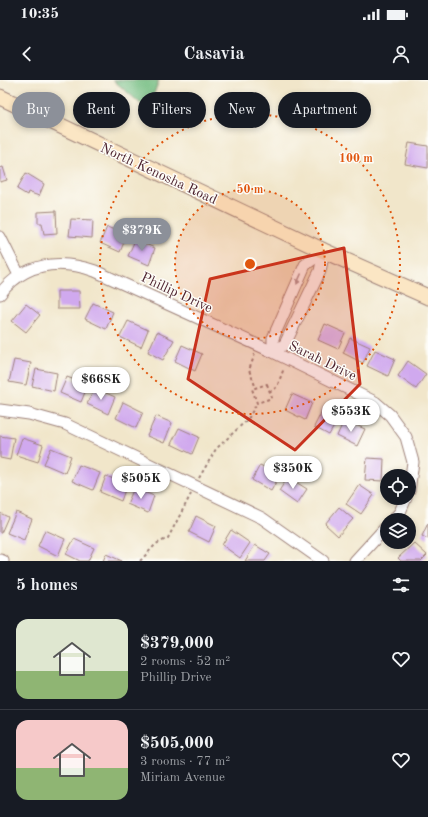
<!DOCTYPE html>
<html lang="en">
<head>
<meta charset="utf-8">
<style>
  :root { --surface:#171b24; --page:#20242c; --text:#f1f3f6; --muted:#9ea1a6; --line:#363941; --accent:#8c9099 }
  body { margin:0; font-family:"Old Standard TT",serif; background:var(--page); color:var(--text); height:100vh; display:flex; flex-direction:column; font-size:15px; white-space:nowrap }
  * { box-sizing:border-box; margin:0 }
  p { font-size:13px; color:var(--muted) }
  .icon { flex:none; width:22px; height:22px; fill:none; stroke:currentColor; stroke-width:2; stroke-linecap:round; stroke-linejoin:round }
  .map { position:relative; height:481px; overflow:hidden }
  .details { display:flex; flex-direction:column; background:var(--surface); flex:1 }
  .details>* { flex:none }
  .top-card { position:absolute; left:12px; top:12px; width:404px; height:36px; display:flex; gap:8px }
  .fabs { position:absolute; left:380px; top:389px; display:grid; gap:8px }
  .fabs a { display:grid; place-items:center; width:36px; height:36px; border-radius:50%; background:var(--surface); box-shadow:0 2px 6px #0003; font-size:20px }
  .price { position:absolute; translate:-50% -34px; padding:0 9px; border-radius:14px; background:#fff; color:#222; font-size:13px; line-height:26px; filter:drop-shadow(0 1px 2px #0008) }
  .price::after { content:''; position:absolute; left:50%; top:24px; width:12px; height:9px; margin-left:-6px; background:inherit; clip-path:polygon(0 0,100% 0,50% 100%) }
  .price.current { background:var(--accent); color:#fff }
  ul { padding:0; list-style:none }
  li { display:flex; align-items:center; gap:12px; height:100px; padding:0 16px }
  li+li { border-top:1px solid var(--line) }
  li span { display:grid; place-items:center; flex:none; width:112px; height:80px; border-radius:12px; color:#555 }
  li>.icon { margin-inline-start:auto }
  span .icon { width:48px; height:48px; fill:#fffc; stroke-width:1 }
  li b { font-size:17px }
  h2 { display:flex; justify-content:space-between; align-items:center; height:48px; padding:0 16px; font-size:17px }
  .tag { padding:0 14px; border-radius:18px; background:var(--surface); box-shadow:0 2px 6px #0003; font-size:14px; line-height:36px }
  .tag.current { background:var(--accent); color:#fff }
  .status { display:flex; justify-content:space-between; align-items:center; height:28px; padding:0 20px; background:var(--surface); direction:ltr }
  .status svg { height:11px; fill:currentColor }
  header { display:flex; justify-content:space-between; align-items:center; height:52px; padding:0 16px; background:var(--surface); font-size:18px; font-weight:800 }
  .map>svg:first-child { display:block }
  .forest { fill:#75bd82; stroke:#606e56 }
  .building { fill:#d0a9ee }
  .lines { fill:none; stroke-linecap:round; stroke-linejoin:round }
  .street-casing { stroke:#9e827a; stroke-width:13 }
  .secondary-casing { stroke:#9e827a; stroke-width:17 }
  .path { stroke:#9e827a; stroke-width:2; stroke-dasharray:3 3; stroke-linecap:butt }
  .street { stroke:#fff; stroke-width:11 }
  .secondary { stroke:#fbe6c4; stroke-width:15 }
  .oneway { fill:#ae9aa0 }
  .marked { fill:#c8321e; fill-opacity:0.2; stroke:#c8321e; stroke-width:3; stroke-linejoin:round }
  .ring { fill:none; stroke:#e0560e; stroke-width:2; stroke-dasharray:2 4 }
  .labels { text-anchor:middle; stroke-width:3; stroke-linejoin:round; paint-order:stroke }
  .street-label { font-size:14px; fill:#4a1f2b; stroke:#fdfcf7 }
  .centre { fill:#e0560e; stroke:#fdfcf7; stroke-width:2 }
  .ring-label { font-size:12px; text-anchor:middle; font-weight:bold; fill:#e0560e; stroke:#fdfcf7; stroke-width:3; stroke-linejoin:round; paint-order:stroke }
</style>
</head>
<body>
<div class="status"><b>10:35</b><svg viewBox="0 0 49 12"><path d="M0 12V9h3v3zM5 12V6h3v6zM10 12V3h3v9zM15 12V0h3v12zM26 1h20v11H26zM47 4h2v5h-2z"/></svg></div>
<header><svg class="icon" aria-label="back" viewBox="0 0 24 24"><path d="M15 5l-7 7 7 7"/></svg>Casavia<svg class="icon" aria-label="person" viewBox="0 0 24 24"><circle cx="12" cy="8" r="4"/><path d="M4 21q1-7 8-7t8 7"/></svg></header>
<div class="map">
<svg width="428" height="481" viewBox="0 0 428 481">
  <rect width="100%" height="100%" fill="#fdfcf7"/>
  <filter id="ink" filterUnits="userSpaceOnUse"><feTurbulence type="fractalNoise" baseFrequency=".025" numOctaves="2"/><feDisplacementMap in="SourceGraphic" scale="8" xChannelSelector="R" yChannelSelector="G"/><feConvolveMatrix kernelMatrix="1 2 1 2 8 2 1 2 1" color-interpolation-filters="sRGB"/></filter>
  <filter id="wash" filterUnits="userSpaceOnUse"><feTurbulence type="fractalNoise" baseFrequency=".012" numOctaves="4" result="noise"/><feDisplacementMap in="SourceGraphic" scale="16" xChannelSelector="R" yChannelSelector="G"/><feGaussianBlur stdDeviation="0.9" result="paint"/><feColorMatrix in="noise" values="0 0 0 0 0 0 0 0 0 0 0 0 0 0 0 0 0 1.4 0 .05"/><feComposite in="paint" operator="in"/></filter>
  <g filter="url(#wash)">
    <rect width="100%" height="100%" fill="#f1e6ca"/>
    <path class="forest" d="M113,0H159L148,30Z"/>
    <g id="blocks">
      <path class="building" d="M409,63L428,66V88L405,84Z
        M3,87L7,100L0,102V88Z
        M26,93L44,104L39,116L28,112L27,115L17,109Z
        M56,131L57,153L44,154L42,143H38V132Z
        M71,139L93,140L92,158L69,156Z
        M107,147L127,155L120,172L100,163Z
        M135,160L155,168L149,185L128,176Z
        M57,211H79L80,229H57Z
        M93,223L113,232L106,249L85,239Z
        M26,224L40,235L26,252L12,241Z
        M128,241L148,250L141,267L120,257Z
        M325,244L345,253L338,269L318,260Z
        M157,252L174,260L163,280L148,272Z
        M350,258L370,267L363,283L343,273Z
        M182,265L202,274L195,291L175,281Z
        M375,270L395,279L388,296L367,286Z
        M14,280L31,283L26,305L9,302Z
        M408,281L426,294L416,309L398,296Z
        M36,289L57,293L54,311L32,306Z
        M67,297L88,305L81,322L60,313Z
        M95,308L115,317L108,334L87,324Z
        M292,314L312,323L305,340L285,330Z
        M123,322L143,332L136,348L116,338Z
        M324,327L340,336L329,355L314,347Z
        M156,336L172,343L164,363L147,356Z
        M344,340L365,349L357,366L337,356Z
        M179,348L199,357L192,374L171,364Z
        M0,356L14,358L10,380L0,378Z
        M22,358L43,365L38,382L16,375Z
        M51,368L71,376L65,393L44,384Z
        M367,378L384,379L383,401L365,400Z
        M79,385L100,393L93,410L72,401Z
        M260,385L280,395L271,411L252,400Z
        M106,396L127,404L121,421L100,412Z
        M288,397L307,409L297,424L279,411Z
        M359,405L374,415L361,434L346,424Z
        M134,408L154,416L148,433L127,424Z
        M339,427L353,439L338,456L325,444Z
        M16,432L32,439L24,460L7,453Z
        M0,433L8,437L1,453H0Z
        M196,436L216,446L209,462L189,452Z
        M428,443V459L422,456Z
        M45,450L65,459L58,476L38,466Z
        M231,450L250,463L240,478L222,465Z
        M74,459L94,468L88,481H80L66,474Z
        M414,463L427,475L421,481H401L398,478Z
        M255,465L270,474L265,481H245Z
        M106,474L122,481H103Z"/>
    </g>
  </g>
  <g filter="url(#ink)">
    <use href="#blocks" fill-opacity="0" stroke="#9e827a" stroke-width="1"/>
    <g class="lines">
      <defs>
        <path id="street" d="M0,157L19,195
          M0,214C25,182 60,179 95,191L273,272L375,322L390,335L406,357L413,382L409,411
          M273,272V258L305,185L324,171
          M273,272L285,264L320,191L324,171
          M0,330L29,334L65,344L262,438L323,481
          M393,440L400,432L406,418
          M0,480L3,481
          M355,481L387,446"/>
        <path id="secondary" d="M0,17L324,171L428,217"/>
      </defs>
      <use href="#street" class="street-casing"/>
      <use href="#secondary" class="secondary-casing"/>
      <path class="path" d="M255,274L249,290L256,308
        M267,304L272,318L257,323L252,309Z
        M269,312L277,307L284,288
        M199,398L216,369L248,339L257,323
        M140,481L156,464L168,458L191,414"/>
      <use href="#street" class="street"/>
      <use href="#secondary" class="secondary"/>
    </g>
    <defs><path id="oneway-solid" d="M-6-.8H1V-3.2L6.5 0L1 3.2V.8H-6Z"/></defs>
    <use class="oneway" href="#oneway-solid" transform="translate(299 199) rotate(114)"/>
  </g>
  <path class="marked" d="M344,168L360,304L295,370L188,299L210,199Z"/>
  <circle cx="250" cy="184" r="75" fill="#e0560e" fill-opacity=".12"/>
  <g class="ring">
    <circle cx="250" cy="184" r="75"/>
    <circle cx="250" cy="184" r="150"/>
  </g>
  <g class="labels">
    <g class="street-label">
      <text transform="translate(159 93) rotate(25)" y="5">North Kenosha Road</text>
      <text transform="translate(177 212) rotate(25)" y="5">Phillip Drive</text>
      <text transform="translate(323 280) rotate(26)" y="5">Sarah Drive</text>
    </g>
  </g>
  <circle cx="250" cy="184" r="6" class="centre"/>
  <g class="ring-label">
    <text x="356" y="82">100 m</text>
    <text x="250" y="113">50 m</text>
  </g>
</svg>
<div class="fabs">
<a><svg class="icon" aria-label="locate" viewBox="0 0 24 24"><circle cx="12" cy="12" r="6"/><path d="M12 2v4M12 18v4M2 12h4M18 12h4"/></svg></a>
<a><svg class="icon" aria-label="layers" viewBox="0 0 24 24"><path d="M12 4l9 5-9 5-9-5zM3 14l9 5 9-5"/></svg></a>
</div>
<b class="price current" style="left:142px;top:172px">$379K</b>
<b class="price" style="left:101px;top:321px">$668K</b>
<b class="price" style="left:351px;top:353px">$553K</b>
<b class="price" style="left:293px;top:410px">$350K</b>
<b class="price" style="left:141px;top:420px">$505K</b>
<div class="top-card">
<a class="tag current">Buy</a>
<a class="tag">Rent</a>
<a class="tag">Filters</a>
<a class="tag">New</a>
<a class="tag">Apartment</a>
</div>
</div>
<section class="details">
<h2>5 homes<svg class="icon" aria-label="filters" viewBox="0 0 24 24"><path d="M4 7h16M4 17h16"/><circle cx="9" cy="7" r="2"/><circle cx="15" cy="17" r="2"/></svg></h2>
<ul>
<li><span style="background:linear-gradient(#dfe7d0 65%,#8fb573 0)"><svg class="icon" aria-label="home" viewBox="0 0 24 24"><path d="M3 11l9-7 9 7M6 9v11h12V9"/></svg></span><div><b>$379,000</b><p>2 rooms · 52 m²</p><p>Phillip Drive</p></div><svg class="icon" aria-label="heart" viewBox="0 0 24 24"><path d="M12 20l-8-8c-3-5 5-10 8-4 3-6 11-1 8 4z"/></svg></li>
<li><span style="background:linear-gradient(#f6c9c9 60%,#8fb573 0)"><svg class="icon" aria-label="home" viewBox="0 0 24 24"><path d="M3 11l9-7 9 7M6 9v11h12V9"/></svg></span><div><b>$505,000</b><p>3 rooms · 77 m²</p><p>Miriam Avenue</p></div><svg class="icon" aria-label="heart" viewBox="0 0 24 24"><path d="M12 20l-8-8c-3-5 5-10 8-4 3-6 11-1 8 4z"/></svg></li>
</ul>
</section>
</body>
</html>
